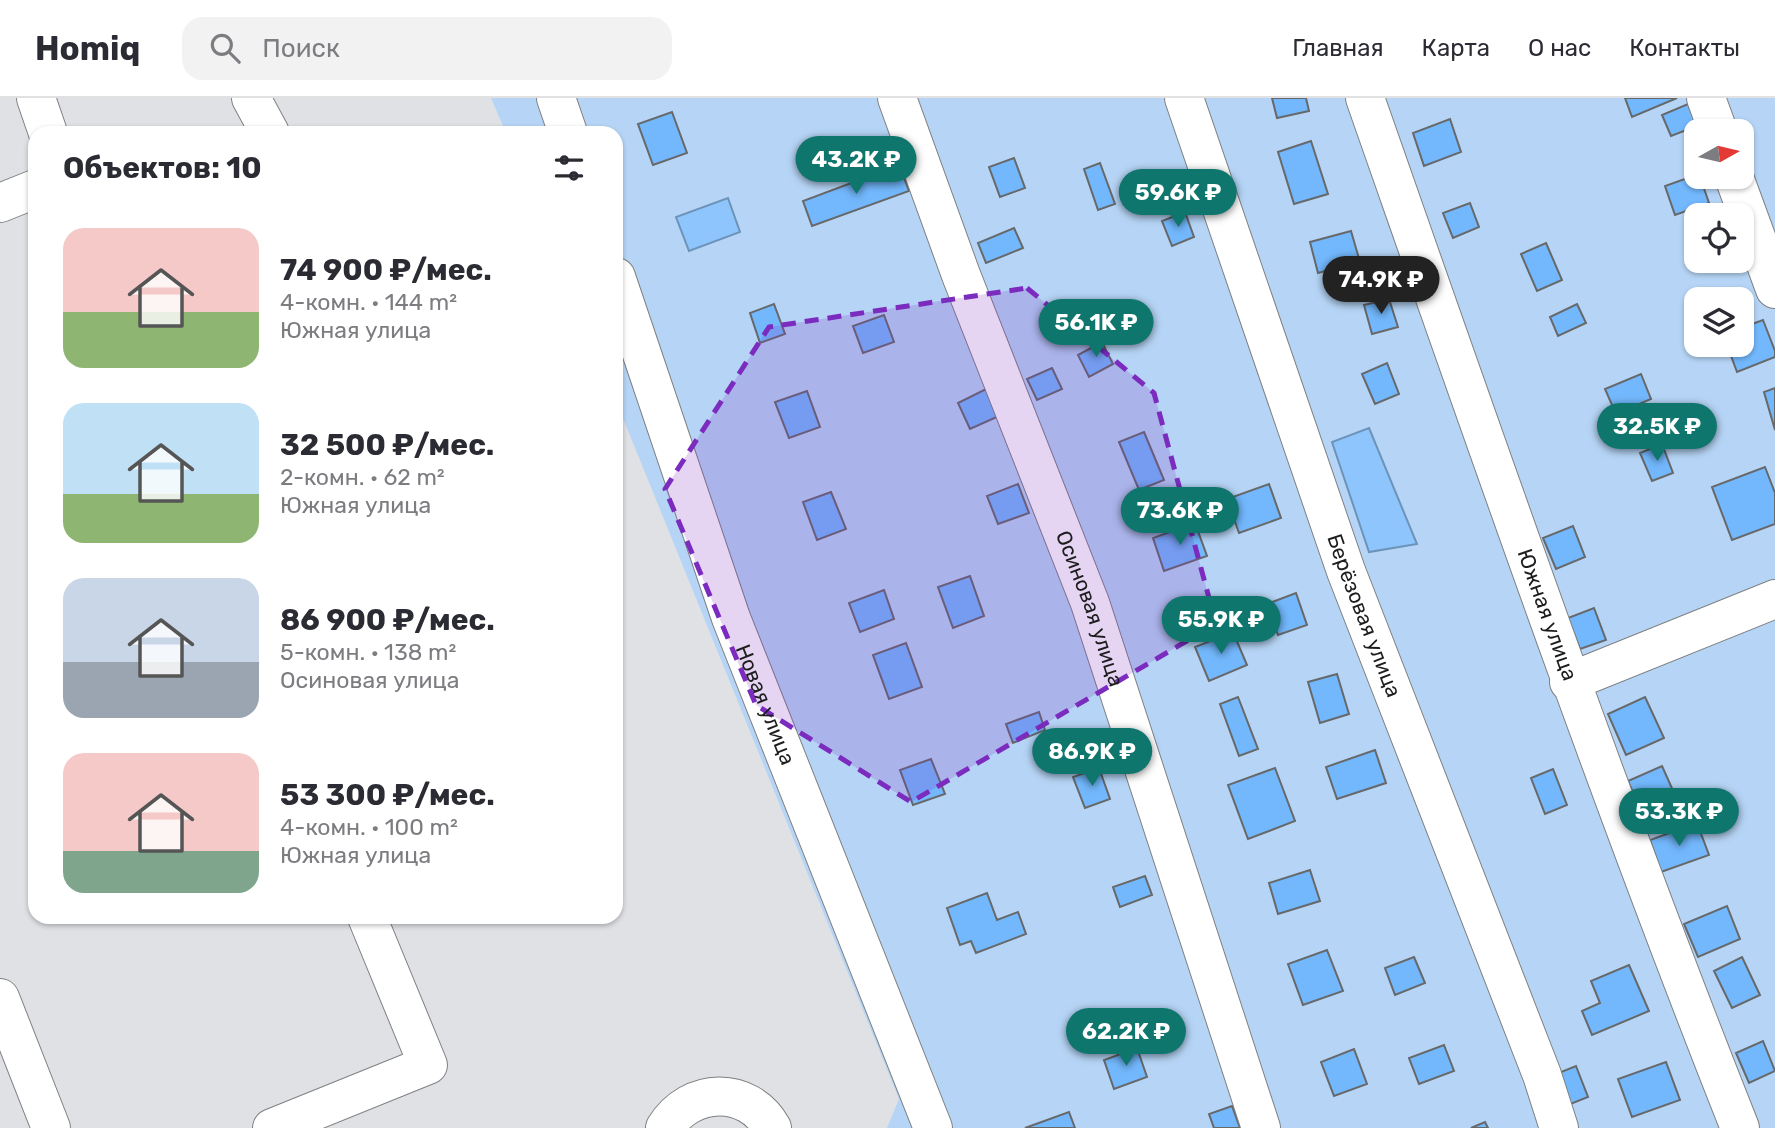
<!DOCTYPE html>
<html lang="ru">
<head>
<meta charset="utf-8">
<style>
  :root { --surface:#fff; --page:#f2f2f3; --text:#2b2b33; --muted:#7c7c81; --line:#e1e1e2; --accent:#0f766e }
  body { margin:0; font-family:Rubik,sans-serif; background:var(--page); color:var(--text); height:100vh; display:flex; flex-direction:column; font-size:26px; white-space:nowrap }
  * { box-sizing:border-box; margin:0 }
  p { font-size:23px; color:var(--muted) }
  .icon { flex:none; width:38px; height:38px; fill:none; stroke:currentColor; stroke-width:2; stroke-linecap:round; stroke-linejoin:round }
  .map { position:relative; flex:1; overflow:hidden }
  .details { position:absolute; left:28px; top:28px; width:595px; height:798px; display:flex; flex-direction:column; background:var(--surface); border-radius:21px; box-shadow:0 2px 5px #0004 }
  .details>* { flex:none }
  .needle { width:46px; rotate:82deg }
  .fabs { position:absolute; left:1684px; top:21px; display:grid; gap:14px }
  .fabs a { display:grid; place-items:center; width:70px; height:70px; border-radius:14px; background:var(--surface); box-shadow:0 2px 5px #0004; font-size:35px }
  .price { position:absolute; translate:-50% -60px; padding:0 16px; border-radius:24px; background:var(--accent); color:#fff; font-size:23px; line-height:46px; filter:drop-shadow(0 2px 4px #0008) }
  .price::after { content:''; position:absolute; left:50%; top:42px; width:21px; height:16px; margin-left:-10px; background:inherit; clip-path:polygon(0 0,100% 0,50% 100%) }
  .price.current { background:#222; color:#fff }
  ul { padding:0; list-style:none }
  li { display:flex; align-items:center; gap:21px; height:175px; padding:0 35px }
  li span { display:grid; place-items:center; flex:none; width:196px; height:140px; border-radius:21px; color:#555 }
  li>.icon { margin-inline-start:auto }
  span .icon { width:84px; height:84px; fill:#fffc; stroke-width:1 }
  li b { font-size:30px }
  h2 { display:flex; justify-content:space-between; align-items:center; height:84px; padding:0 35px; font-size:30px }
  header { display:flex; align-items:center; gap:42px; box-sizing:border-box; height:98px; padding:0 35px; background:var(--surface); border-bottom:2px solid var(--line) }
  header strong { font-size:33px }
  nav { display:flex; gap:38px; margin-inline-start:auto; font-size:24px }
  .search { width:490px; height:63px; background:var(--page); display:flex; align-items:center; gap:18px; box-sizing:border-box; padding:0 24px; border-radius:21px; color:var(--muted); font-size:26px }
  .map>svg:first-child { display:block }
  .green { fill:#b6d5f6; fill-rule:evenodd }
  .water { fill:#8ec5fc; stroke:#6c93b9; stroke-width:2 }
  .building { fill:#73b8fd; stroke:#66686a; stroke-width:2 }
  .lines { fill:none; stroke-linecap:round; stroke-linejoin:round }
  .minor-casing { stroke:#7e8082; stroke-width:40 }
  .minor { stroke:#fff; stroke-width:38 }
  .marked { fill:#7b2cbf; fill-opacity:0.2; stroke:#7b2cbf; stroke-width:5; stroke-dasharray:14 9; stroke-linejoin:round }
  .labels { text-anchor:middle; stroke-width:5; stroke-linejoin:round; paint-order:stroke }
  .street-label { font-size:21px; fill:#1d1d1e; stroke:#eceff1 }
</style>
</head>
<body>
<header>
<strong>Homiq</strong>
<div class="search"><svg class="icon" aria-label="search" viewBox="0 0 24 24"><circle cx="10" cy="10" r="6"/><path d="M15 15l6 6"/></svg>Поиск</div>
<nav><a>Главная</a><a>Карта</a><a>О нас</a><a>Контакты</a></nav>
</header>
<div class="map">
<svg width="1775" height="1030" viewBox="0 0 1775 1030">
  <rect width="100%" height="100%" fill="#dfe1e4"/>
  <path class="green" d="M491,0H1775V1030H887L899,1001L616,303V35H506ZM1696,33H1741V79H1696ZM1696,117H1741V163H1696ZM1696,201H1741V247H1696Z"/>
  <path class="water" d="M728,100L740,134L689,153L676,119Z
    M1369,330L1417,446L1369,454L1332,344Z"/>
  <path class="building" d="M1272,0H1306L1309,13L1277,20Z
    M1625,0H1677L1632,19Z
    M1688,6L1697,28L1671,38L1662,17Z
    M672,14L687,55L653,67L638,26Z
    M1450,21L1461,54L1424,68L1413,35Z
    M1311,43L1328,96L1294,106L1278,54Z
    M1014,60L1025,90L1000,99L989,69Z
    M1100,65L1115,106L1098,112L1084,71Z
    M899,67L909,93L812,128L803,103Z
    M1696,77V79H1700L1709,105L1675,117L1665,88Z
    M1470,105L1479,129L1453,140L1443,115Z
    M1185,114L1194,139L1172,148L1162,123Z
    M1014,130L1023,150L986,165L978,145Z
    M1351,133L1360,164L1318,175L1310,144Z
    M1546,145L1562,182L1537,193L1521,156Z
    M1389,201L1398,229L1372,236L1364,207Z
    M774,206L785,236L760,245L750,215Z
    M1577,206L1586,225L1558,238L1550,219Z
    M884,217L894,244L863,255L853,228Z
    M1763,222L1775,253V259L1737,274L1727,247H1741V230Z
    M1102,244L1113,266L1089,279L1078,257Z
    M1387,265L1399,296L1375,306L1362,276Z
    M1052,270L1062,291L1037,302L1027,281Z
    M1641,276L1651,301L1616,316L1605,291Z
    M1775,290V332L1764,294Z
    M986,291L999,318L970,331L958,305Z
    M807,293L820,329L789,340L775,304Z
    M1144,334L1164,382L1139,392L1119,344Z
    M1662,346L1673,375L1652,383L1640,355Z
    M1765,369L1775,395V426L1732,442L1712,389Z
    M1018,386L1029,415L998,426L987,398Z
    M1269,386L1281,420L1239,435L1227,401Z
    M831,394L846,431L817,442L803,404Z
    M1195,425L1207,458L1164,473L1153,440Z
    M1573,428L1585,459L1556,471L1543,440Z
    M970,478L984,518L953,530L938,489Z
    M884,492L894,521L860,534L849,505Z
    M1296,495L1307,527L1278,537L1267,506Z
    M1594,510L1606,542L1580,551L1568,520Z
    M1233,534L1247,567L1209,583L1195,549Z
    M906,545L922,589L889,601L873,557Z
    M1337,576L1349,616L1320,625L1308,584Z
    M1238,599L1258,651L1239,658L1220,606Z
    M1645,599L1664,640L1626,657L1608,616Z
    M1039,614L1045,632L1013,645L1006,626Z
    M1375,652L1386,685L1337,701L1326,669Z
    M931,661L945,696L913,707L900,672Z
    M1662,668L1679,706L1645,722L1628,683Z
    M1099,670L1110,701L1085,710L1073,679Z
    M1275,670L1295,723L1248,741L1228,687Z
    M1553,671L1567,707L1545,716L1531,680Z
    M1697,725L1709,757L1661,774L1650,742Z
    M1310,772L1320,803L1278,816L1269,785Z
    M1145,778L1152,797L1120,809L1113,789Z
    M987,795L997,822L1018,814L1026,836L976,855L971,843L960,847L947,810Z
    M1727,808L1740,841L1698,859L1684,826Z
    M1327,852L1343,893L1303,907L1288,866Z
    M1414,859L1425,885L1395,897L1385,870Z
    M1742,859L1760,897L1732,910L1714,873Z
    M1629,867L1649,913L1592,937L1582,913L1600,905L1591,883Z
    M1763,943L1775,973L1749,985L1736,955Z
    M1444,947L1454,973L1419,986L1409,960Z
    M1137,950L1147,979L1114,991L1104,962Z
    M1354,951L1367,986L1334,998L1321,964Z
    M1666,964L1680,1002L1632,1019L1618,981Z
    M1576,968L1588,999L1568,1007L1556,976Z
    M1232,1008L1240,1030H1214L1209,1016Z
    M1069,1014L1075,1030H1025Z
    M1485,1024L1488,1030H1471Z"/>
  <g class="lines">
    <defs>
      <g id="minor">
        <path d="M36,0L48,35"/>
        <path d="M251,0L270,35"/>
        <path d="M556,0L568,35"/>
        <path id="s1" d="M897,0L961,177L1090,505L1261,1030"/>
        <path id="s2" d="M1184,0L1346,473L1542,977L1559,1030"/>
        <path id="s3" d="M1365,0C1486,345 1605,690 1740,1030"/>
        <path d="M1706,0L1718,33"/>
        <path d="M1734,79L1775,191"/>
        <path d="M0,105L35,91"/>
        <path id="s4" d="M616,179L731,520L933,1030"/>
        <path d="M1569,584L1775,501"/>
        <path d="M0,900L51,1030"/>
        <path d="M272,1030L428,967L367,819"/>
        <path d="M665,1030C690,989 748,987 772,1030"/>
      </g>
    </defs>
    <use href="#minor" class="minor-casing"/>
    <use href="#minor" class="minor"/>
  </g>
  <path class="marked" d="M1027,190L1154,295L1216,526L911,704L756,607L665,391L769,229Z"/>
  <g class="labels">
    <g class="street-label">
      <text dy="7" stroke="none"><textPath href="#s1" startOffset="546">Осиновая улица</textPath></text>
      <text dy="7" stroke="none"><textPath href="#s3" startOffset="548">Южная улица</textPath></text>
      <text dy="7" stroke="none"><textPath href="#s2" startOffset="548">Берёзовая улица</textPath></text>
      <text dy="7" stroke="none"><textPath href="#s4" startOffset="453">Новая улица</textPath></text>
    </g>
  </g>
</svg>
<div class="fabs">
<a><svg class="needle" viewBox="-14 -14 28 28"><path d="M0-13l5 13h-10z" fill="#e53935"/><path d="M0 13l5-13h-10z" fill="#7c7c81"/></svg></a>
<a><svg class="icon" aria-label="locate" viewBox="0 0 24 24"><circle cx="12" cy="12" r="6"/><path d="M12 2v4M12 18v4M2 12h4M18 12h4"/></svg></a>
<a><svg class="icon" aria-label="layers" viewBox="0 0 24 24"><path d="M12 4l9 5-9 5-9-5zM3 14l9 5 9-5"/></svg></a>
</div>
<b class="price" style="left:856px;top:98px">43.2K ₽</b>
<b class="price" style="left:1178px;top:131px">59.6K ₽</b>
<b class="price current" style="left:1381px;top:218px">74.9K ₽</b>
<b class="price" style="left:1096px;top:261px">56.1K ₽</b>
<b class="price" style="left:1657px;top:365px">32.5K ₽</b>
<b class="price" style="left:1180px;top:449px">73.6K ₽</b>
<b class="price" style="left:1221px;top:558px">55.9K ₽</b>
<b class="price" style="left:1092px;top:690px">86.9K ₽</b>
<b class="price" style="left:1679px;top:750px">53.3K ₽</b>
<b class="price" style="left:1126px;top:970px">62.2K ₽</b>
<section class="details">
<h2>Объектов: 10<svg class="icon" aria-label="filters" viewBox="0 0 24 24"><path d="M4 7h16M4 17h16"/><circle cx="9" cy="7" r="2"/><circle cx="15" cy="17" r="2"/></svg></h2>
<ul>
<li><span style="background:linear-gradient(#f6c9c9 60%,#8fb573 0)"><svg class="icon" aria-label="home" viewBox="0 0 24 24"><path d="M3 11l9-7 9 7M6 9v11h12V9"/></svg></span><div><b>74 900 ₽/мес.</b><p>4-комн. · 144 m²</p><p>Южная улица</p></div></li>
<li><span style="background:linear-gradient(#bfe0f5 65%,#8fb573 0)"><svg class="icon" aria-label="home" viewBox="0 0 24 24"><path d="M3 11l9-7 9 7M6 9v11h12V9"/></svg></span><div><b>32 500 ₽/мес.</b><p>2-комн. · 62 m²</p><p>Южная улица</p></div></li>
<li><span style="background:linear-gradient(#c9d6e8 60%,#9aa5b1 0)"><svg class="icon" aria-label="home" viewBox="0 0 24 24"><path d="M3 11l9-7 9 7M6 9v11h12V9"/></svg></span><div><b>86 900 ₽/мес.</b><p>5-комн. · 138 m²</p><p>Осиновая улица</p></div></li>
<li><span style="background:linear-gradient(#f6c9c9 70%,#7fa58c 0)"><svg class="icon" aria-label="home" viewBox="0 0 24 24"><path d="M3 11l9-7 9 7M6 9v11h12V9"/></svg></span><div><b>53 300 ₽/мес.</b><p>4-комн. · 100 m²</p><p>Южная улица</p></div></li>
</ul>
</section>
</div>
</body>
</html>
